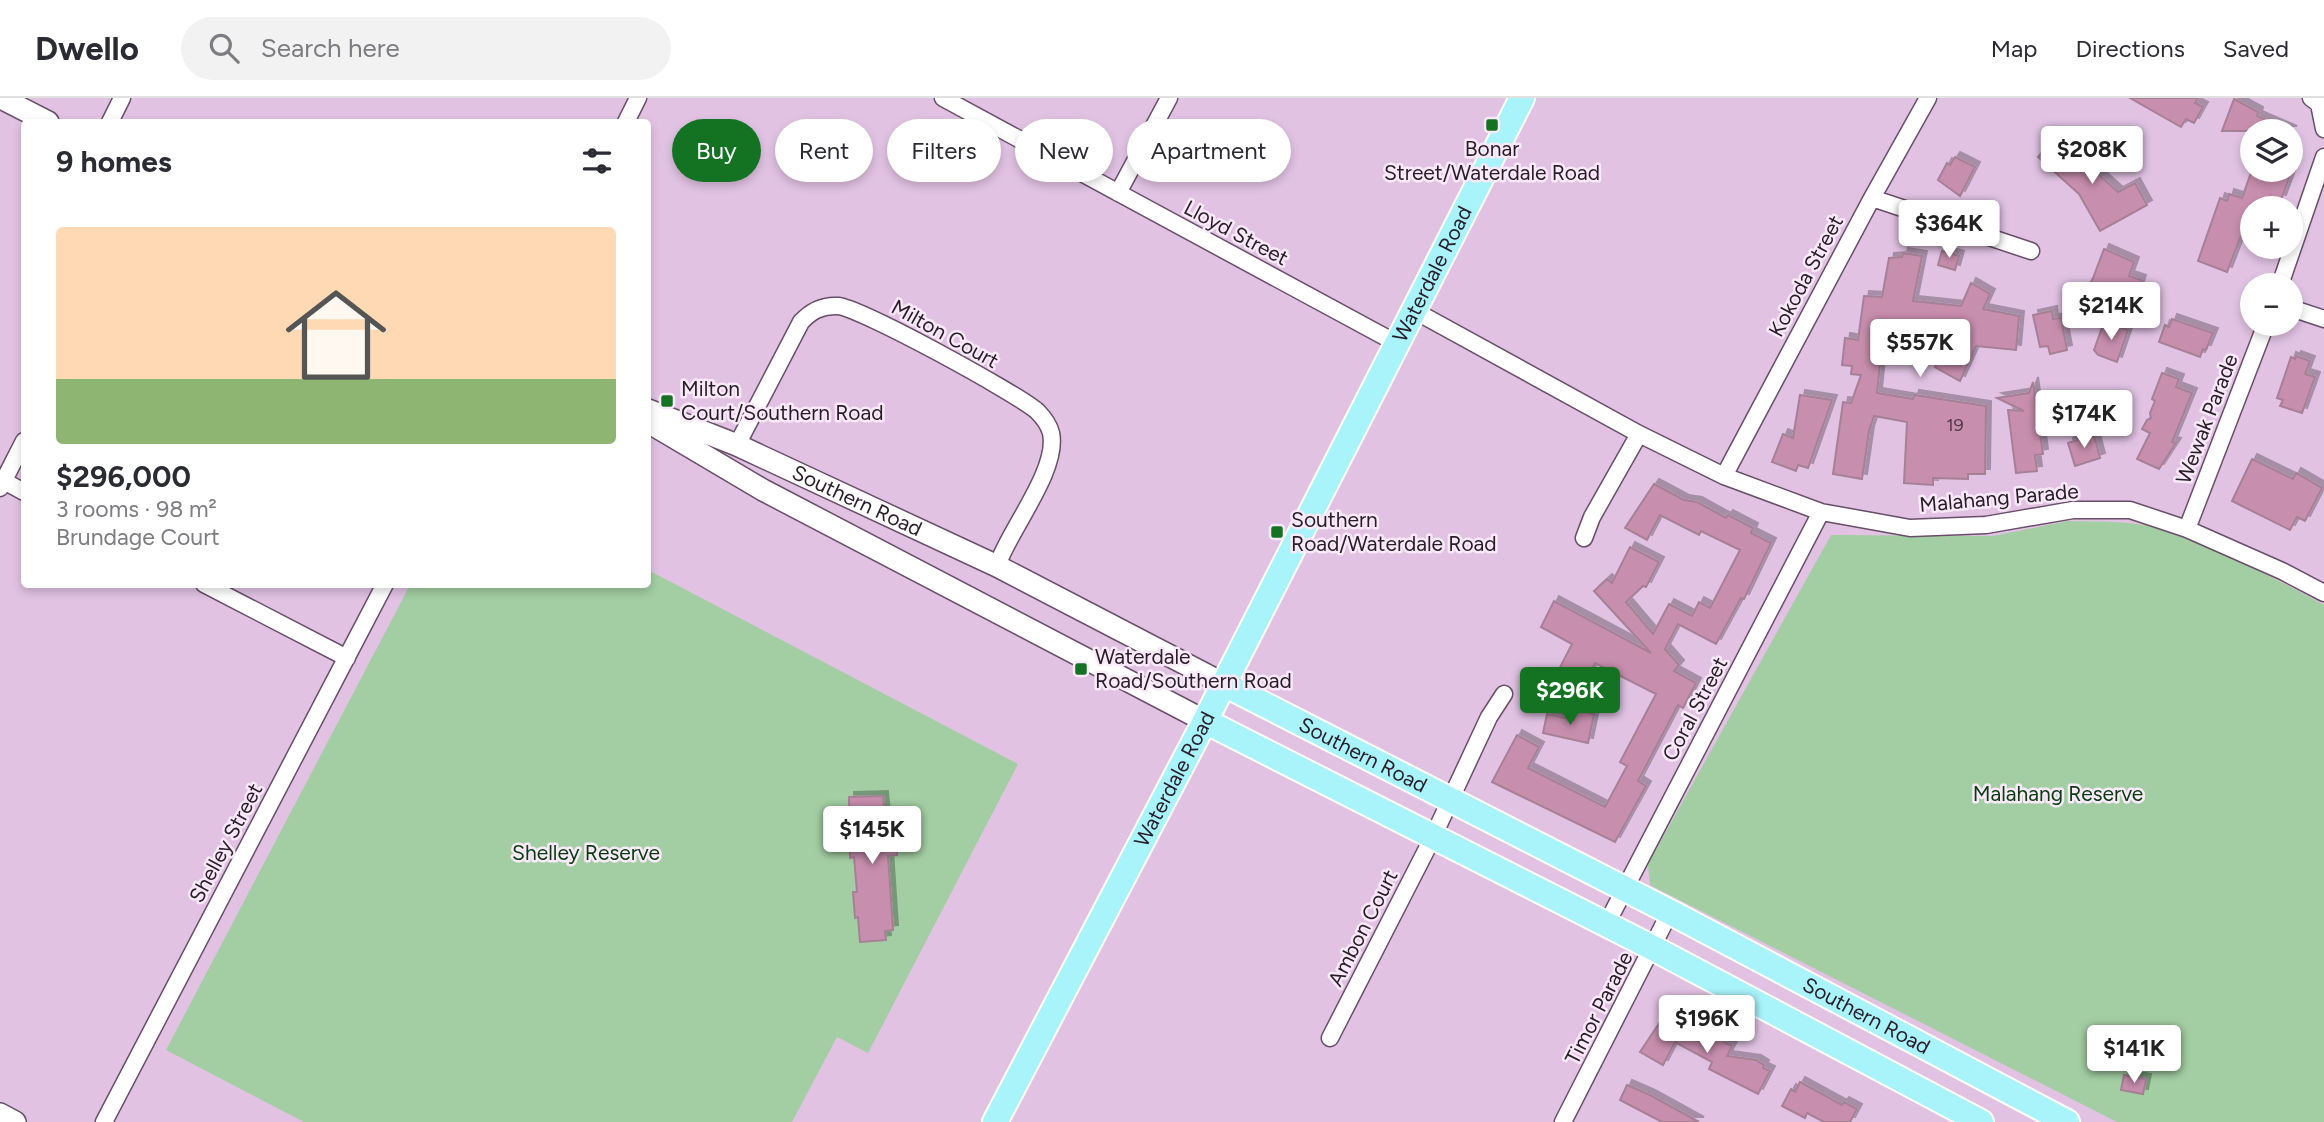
<!DOCTYPE html>
<html lang="en">
<head>
<meta charset="utf-8">
<style>
  :root { --surface:#fff; --page:#f2f2f3; --text:#2b2b33; --muted:#7c7c81; --line:#e1e1e2; --accent:#147322 }
  body { margin:0; font-family:Figtree,sans-serif; background:var(--page); color:var(--text); height:100vh; display:flex; flex-direction:column; font-size:26px; white-space:nowrap }
  * { box-sizing:border-box; margin:0 }
  p { font-size:23px; color:var(--muted) }
  .icon { flex:none; width:38px; height:38px; fill:none; stroke:currentColor; stroke-width:2; stroke-linecap:round; stroke-linejoin:round }
  .map { position:relative; flex:1; overflow:hidden }
  .sheet { position:absolute; left:21px; top:21px; width:630px; height:469px; display:flex; flex-direction:column; background:var(--surface); border-radius:7px; box-shadow:0 4px 10px #0003 }
  .sheet>* { flex:none }
  .hud { position:absolute; left:672px; top:21px; width:665px; height:63px; display:flex; gap:14px }
  .fabs { position:absolute; left:2240px; top:21px; display:grid; gap:14px }
  .fabs a { display:grid; place-items:center; width:63px; height:63px; border-radius:50%; background:var(--surface); box-shadow:0 4px 10px #0003; font-size:35px }
  .price { position:absolute; translate:-50% -60px; padding:0 16px; border-radius:7px; background:#fff; color:#222; font-size:23px; line-height:46px; filter:drop-shadow(0 2px 4px #0008) }
  .price::after { content:''; position:absolute; left:50%; top:42px; width:21px; height:16px; margin-left:-10px; background:inherit; clip-path:polygon(0 0,100% 0,50% 100%) }
  .price.on { background:var(--accent); color:#fff }
  ul { padding:0; list-style:none }
  li { display:grid; align-content:center; gap:14px; height:371px; padding:0 35px }
  li span { display:grid; place-items:center; height:217px; border-radius:7px; color:#555 }
  li>.icon { margin-inline-start:auto }
  span .icon { width:126px; height:126px; fill:#fffc; stroke-width:1 }
  li b { font-size:30px }
  h2 { display:flex; justify-content:space-between; align-items:center; height:84px; padding:0 35px; font-size:30px }
  .pill { padding:0 24px; border-radius:32px; background:var(--surface); box-shadow:0 4px 10px #0003; font-size:24px; line-height:63px }
  .pill.on { background:var(--accent); color:#fff }
  header { display:flex; align-items:center; gap:42px; box-sizing:border-box; height:98px; padding:0 35px; background:var(--surface); border-bottom:2px solid var(--line) }
  header strong { font-size:33px }
  nav { display:flex; gap:38px; margin-inline-start:auto; font-size:24px }
  .search { width:490px; height:63px; background:var(--page); display:flex; align-items:center; gap:18px; box-sizing:border-box; padding:0 24px; border-radius:38px; color:var(--muted); font-size:26px }
  .map>svg:first-child { display:block }
  .green { fill:#a3cea3 }
  .building { fill:#c88eae; stroke:#a68095; stroke-width:2; filter:url(#shadow) }
  .lines { fill:none; stroke-linecap:round; stroke-linejoin:round }
  .street-casing { stroke:#694e6a; stroke-width:19 }
  .secondary-casing { stroke:#694e6a; stroke-width:24 }
  .primary-casing { stroke:#fff; stroke-width:28 }
  .street { stroke:#fff; stroke-width:16 }
  .secondary { stroke:#fff; stroke-width:21 }
  .primary { stroke:#a9f3fb; stroke-width:24 }
  .poi-dot { fill:#147322; stroke:#f9e9f9; stroke-width:2.5 }
  .labels { text-anchor:middle; stroke-width:5; stroke-linejoin:round; paint-order:stroke }
  .number-label { font-size:18px; fill:#51394a }
  .poi-label { font-size:21px; fill:#291d29; stroke:#f9e9f9; text-anchor:start }
  .street-label { font-size:21px; fill:#291d29; stroke:#f9e9f9 }
  .park-label { font-size:21px; fill:#083c0e; stroke:#f9e9f9 }
</style>
</head>
<body>
<header>
<strong>Dwello</strong>
<div class="search"><svg class="icon" aria-label="search" viewBox="0 0 24 24"><circle cx="10" cy="10" r="6"/><path d="M15 15l6 6"/></svg>Search here</div>
<nav><a>Map</a><a>Directions</a><a>Saved</a></nav>
</header>
<div class="map">
<svg width="2324" height="1024" viewBox="0 0 2324 1024">
  <defs>
    <filter id="shadow"><feDropShadow dx="5" dy="-5" stdDeviation="0" flood-color="#0004"/></filter>
  </defs>
  <rect width="100%" height="100%" fill="#e1c2e3"/>
  <path class="green" d="M2068,423C2098,424 2130,422 2159,431C2210,448 2276,480 2324,507V1024H2117L1650,787L1648,766L1831,437L1993,438Z
    M648,472L1018,666L868,955L837,939L792,1024H304L166,952L410,487L648,486Z"/>
  <path class="building" d="M2130,0H2198L2195,5L2203,9L2194,25L2186,21L2181,29Z
    M2234,1L2258,14L2257,18L2292,33H2222Z
    M2056,38L2118,94L2135,85L2147,107L2100,133L2079,96L2038,59Z
    M1955,59L1975,69L1960,98L1938,82L1947,65L1950,67Z
    M2252,72H2292L2281,102L2270,98L2268,104L2262,101L2258,110H2252V124L2247,122L2227,174L2198,163L2220,100L2227,103L2229,96L2242,100Z
    M2104,151L2134,164L2129,178L2141,182L2135,200L2116,193L2098,225L2075,214L2093,180Z
    M1942,153L1959,158L1955,172L1938,167Z
    M1903,155L1922,158L1913,203L1961,208L1971,185L1990,196L1983,211L2019,218L2016,252L1976,248L1960,283L1935,269L1950,237L1893,233L1890,257L1881,256L1877,295L1913,301L1914,297L1986,308L1985,376H1968V381L1933,380V387L1904,385L1907,324L1874,318L1869,333L1862,381L1833,376L1843,304L1851,305L1861,277L1851,276L1852,268L1842,267L1845,240L1858,242L1864,198L1882,199L1889,160L1902,159Z
    M2052,213L2053,221L2061,220L2067,252L2050,256L2048,248L2040,249L2033,217Z
    M2172,221L2213,235L2206,252L2203,251L2200,259L2159,244L2165,227L2169,229Z
    M2104,224L2128,232L2117,264L2098,257L2094,252Z
    M2296,258L2310,263L2305,276L2315,279L2302,315L2280,308L2283,302L2277,300L2291,259L2295,261Z
    M2162,275L2179,281L2176,289L2192,295L2172,344L2176,345L2159,371L2137,361L2150,335L2142,331L2147,322L2151,320L2150,315L2155,303L2152,301Z
    M2033,284L2043,356L2035,357L2037,373L2016,375L2008,312L2024,313L1997,300L2029,295Z
    M1800,297L1832,302L1808,370L1798,367L1796,373L1772,364L1783,336L1793,340Z
    M2094,337L2100,360L2075,368L2068,345Z
    M2252,361L2293,381L2296,375L2322,390L2305,423L2297,419L2290,432L2232,403Z
    M1654,386L1684,402L1697,404L1726,420L1728,417L1753,430L1751,435L1771,445L1744,501L1741,500L1716,546L1678,526L1665,551L1679,567L1674,573L1696,585L1683,610L1678,607L1638,683L1646,688L1615,744L1492,684L1517,637L1539,649L1528,670L1605,709L1627,668L1620,664L1656,596L1595,565L1579,596L1553,583L1572,546L1541,529L1554,503L1651,555L1594,493L1607,481L1612,485L1630,449L1659,464L1646,489L1643,488L1626,504L1653,536L1669,506L1692,518L1699,504L1710,510L1740,452L1701,433L1699,437L1660,417L1647,442L1625,430Z
    M1576,612L1594,616L1588,645L1543,635L1547,616L1574,622Z
    M883,698L886,731L895,730L897,757L888,758L893,832L885,833L886,842L860,844L858,819L855,820L853,794H857L854,759L850,760L849,699Z
    M1662,921L1700,941L1709,931L1726,941L1724,944L1732,948L1727,958L1756,962L1764,967L1763,970L1770,973L1758,996L1709,971L1712,964L1675,944L1663,967L1640,954Z
    M2124,977L2146,981L2143,996L2121,992Z
    M1800,984L1842,1007L1844,1004L1857,1011L1850,1024H1824L1807,1015L1805,1020L1782,1008L1791,991L1795,994Z
    M1627,987L1650,997L1699,1024H1662L1620,1002Z"/>
  <g class="lines">
    <defs>
      <path id="street" d="M943,0L1398,246
        M2311,0L2319,6L2324,31
        M110,24L122,0
        M626,24L638,0
        M1118,95L1169,0
        M1872,100L2031,153
        M2280,187L2324,59
        M2291,210L2324,221
        M1415,213L1639,336L1724,378L1821,414L1910,430L1986,427L2073,412H2130L2187,431L2282,473L2324,495
        M737,347L801,224C811,213 822,207 838,208C861,210 1016,295 1037,313C1043,319 1049,327 1051,335C1059,372 1009,432 997,468
        M1724,378L1872,100L1928,0
        M4,383L24,394
        M0,390L24,343
        M2187,431L2266,226
        M1584,440L1592,419L1639,336
        M204,486L347,560
        M1606,827L1821,414
        M1330,940L1433,739L1489,619L1504,596
        M104,1024L385,486
        M1563,1024L1670,814"/>
      <g id="secondary">
        <path d="M1,0L48,24"/>
        <path id="s1" d="M648,312L737,347L997,468L1224,586"/>
        <path d="M648,324L763,392L1205,623"/>
        <path d="M0,1016L15,1024"/>
      </g>
      <g id="primary">
        <path id="s2" d="M1224,586L1670,814L2067,1024"/>
        <path d="M1205,623L1653,850L1981,1024"/>
        <path id="s3" d="M995,1024L1205,623L1522,0"/>
      </g>
    </defs>
    <use href="#street" class="street-casing"/>
    <use href="#secondary" class="secondary-casing"/>
    <use href="#primary" class="primary-casing"/>
    <use href="#street" class="street"/>
    <use href="#secondary" class="secondary"/>
    <use href="#primary" class="primary"/>
  </g>
  <g class="poi-dot">
    <rect x="1485" y="20" width="14" height="14" rx="3.5"/>
    <rect x="660" y="296" width="14" height="14" rx="3.5"/>
    <rect x="1270" y="427" width="14" height="14" rx="3.5"/>
    <rect x="1074" y="564" width="14" height="14" rx="3.5"/>
  </g>
  <g class="labels">
    <g class="number-label">
      <text x="1955" y="333">19</text>
    </g>
    <g class="poi-label">
      <text x="1492" y="58" text-anchor="middle">Bonar<tspan x="1492" dy="24">Street/Waterdale Road</tspan></text>
      <text x="681" y="298">Milton<tspan x="681" dy="24">Court/Southern Road</tspan></text>
      <text x="1291" y="429">Southern<tspan x="1291" dy="24">Road/Waterdale Road</tspan></text>
      <text x="1095" y="566">Waterdale<tspan x="1095" dy="24">Road/Southern Road</tspan></text>
    </g>
    <g class="street-label">
      <text transform="translate(1236 135) rotate(28)" y="7">Lloyd Street</text>
      <text dy="7" stroke="none"><textPath href="#s3" startOffset="954">Waterdale Road</textPath></text>
      <text transform="translate(1806 178) rotate(-62)" y="7">Kokoda Street</text>
      <text transform="translate(945 236) rotate(29)" y="7">Milton Court</text>
      <text transform="translate(2207 321) rotate(-69)" y="7">Wewak Parade</text>
      <text transform="translate(1999 400) rotate(-5)" y="7">Malahang Parade</text>
      <text dy="7" stroke="none"><textPath href="#s1" startOffset="228">Southern Road</textPath></text>
      <text transform="translate(1695 611) rotate(-62)" y="7">Coral Street</text>
      <text dy="7" stroke="none"><textPath href="#s2" startOffset="156">Southern Road</textPath></text>
      <text dy="7" stroke="none"><textPath href="#s3" startOffset="387">Waterdale Road</textPath></text>
      <text transform="translate(226 745) rotate(-62)" y="7">Shelley Street</text>
      <text transform="translate(1363 830) rotate(-63)" y="7">Ambon Court</text>
      <text transform="translate(1599 910) rotate(-63)" y="7">Timor Parade</text>
      <text dy="7" stroke="none"><textPath href="#s2" startOffset="723">Southern Road</textPath></text>
    </g>
    <g class="park-label">
      <text x="2058" y="703">Malahang Reserve</text>
      <text x="586" y="762">Shelley Reserve</text>
    </g>
  </g>
</svg>
<div class="fabs">
<a><svg class="icon" aria-label="layers" viewBox="0 0 24 24"><path d="M12 4l9 5-9 5-9-5zM3 14l9 5 9-5"/></svg></a>
<a>+</a>
<a>−</a>
</div>
<b class="price" style="left:2092px;top:88px">$208K</b>
<b class="price" style="left:1949px;top:162px">$364K</b>
<b class="price" style="left:2111px;top:244px">$214K</b>
<b class="price" style="left:1920px;top:281px">$557K</b>
<b class="price" style="left:2084px;top:352px">$174K</b>
<b class="price on" style="left:1570px;top:629px">$296K</b>
<b class="price" style="left:872px;top:768px">$145K</b>
<b class="price" style="left:1707px;top:957px">$196K</b>
<b class="price" style="left:2134px;top:987px">$141K</b>
<div class="hud">
<a class="pill on">Buy</a>
<a class="pill">Rent</a>
<a class="pill">Filters</a>
<a class="pill">New</a>
<a class="pill">Apartment</a>
</div>
<section class="sheet">
<h2>9 homes<svg class="icon" aria-label="filters" viewBox="0 0 24 24"><path d="M4 7h16M4 17h16"/><circle cx="9" cy="7" r="2"/><circle cx="15" cy="17" r="2"/></svg></h2>
<ul>
<li><span style="background:linear-gradient(#ffd9b3 70%,#8fb573 0)"><svg class="icon" aria-label="home" viewBox="0 0 24 24"><path d="M3 11l9-7 9 7M6 9v11h12V9"/></svg></span><div><b>$296,000</b><p>3 rooms · 98 m²</p><p>Brundage Court</p></div></li>
</ul>
</section>
</div>
</body>
</html>
